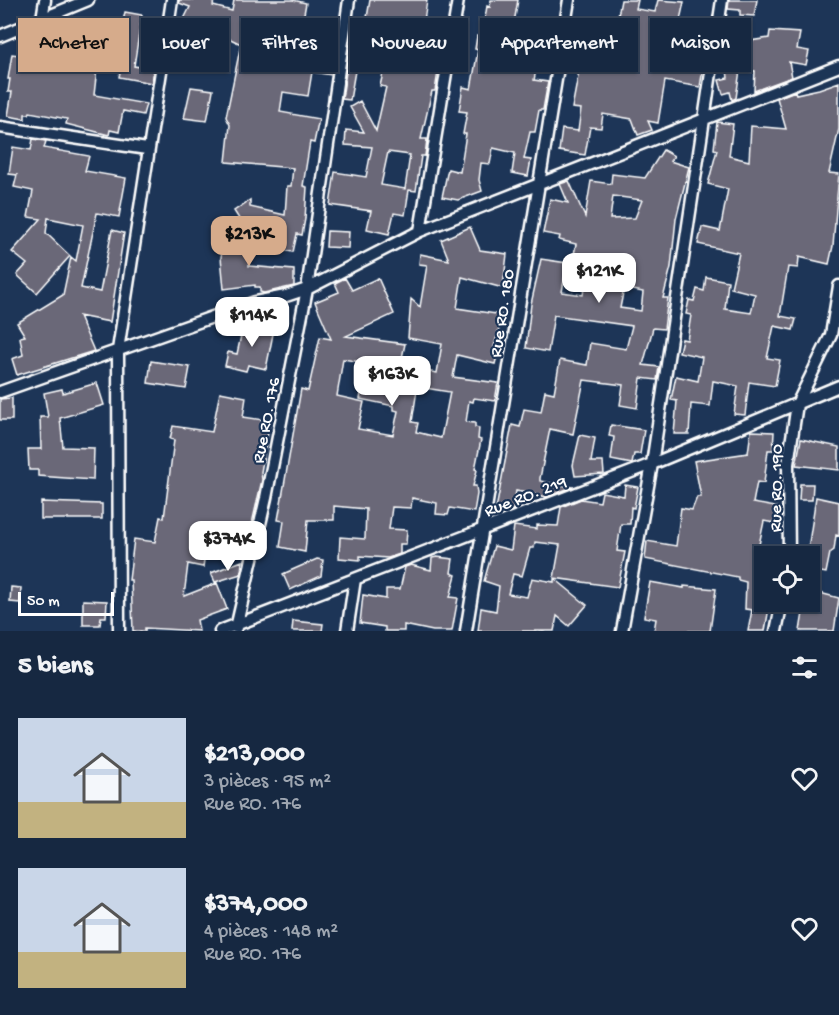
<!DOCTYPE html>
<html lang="fr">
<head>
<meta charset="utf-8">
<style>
  :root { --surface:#162841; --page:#1f3048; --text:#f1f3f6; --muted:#9ea6b1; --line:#35445a; --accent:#d6ab8b }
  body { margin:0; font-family:"Gochi Hand",sans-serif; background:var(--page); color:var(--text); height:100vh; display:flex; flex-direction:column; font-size:22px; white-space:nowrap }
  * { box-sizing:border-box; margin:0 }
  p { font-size:20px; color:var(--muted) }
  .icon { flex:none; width:33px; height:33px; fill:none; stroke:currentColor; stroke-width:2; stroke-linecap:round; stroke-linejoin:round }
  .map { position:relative; height:631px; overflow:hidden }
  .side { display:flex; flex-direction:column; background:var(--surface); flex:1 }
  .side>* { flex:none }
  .guide { position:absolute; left:18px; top:18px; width:804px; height:54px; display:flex; gap:12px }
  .buttons { position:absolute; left:754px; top:546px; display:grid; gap:12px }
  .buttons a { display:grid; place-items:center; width:66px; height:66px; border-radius:0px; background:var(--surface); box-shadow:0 2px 4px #0004,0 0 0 2px var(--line); font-size:30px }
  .scale { position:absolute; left:18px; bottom:15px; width:96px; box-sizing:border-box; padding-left:6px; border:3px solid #fff; border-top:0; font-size:16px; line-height:21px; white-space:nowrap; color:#fff; -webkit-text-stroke:4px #1d3557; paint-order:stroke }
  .price { position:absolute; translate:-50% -51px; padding:0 14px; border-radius:12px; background:#fff; color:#222; font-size:20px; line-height:39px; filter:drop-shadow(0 2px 3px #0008) }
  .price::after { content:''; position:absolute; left:50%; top:36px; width:18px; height:14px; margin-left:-9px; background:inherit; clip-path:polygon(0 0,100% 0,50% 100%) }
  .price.on { background:var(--accent); color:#111 }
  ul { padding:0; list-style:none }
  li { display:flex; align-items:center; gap:18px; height:150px; padding:0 18px }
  li span { display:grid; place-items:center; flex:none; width:168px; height:120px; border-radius:0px; color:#555 }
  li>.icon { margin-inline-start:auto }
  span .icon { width:72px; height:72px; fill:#fffc; stroke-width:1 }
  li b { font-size:26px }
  h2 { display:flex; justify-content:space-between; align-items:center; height:72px; padding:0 18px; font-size:26px }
  .pill { padding:0 21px; border-radius:0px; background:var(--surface); box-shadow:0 2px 4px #0004,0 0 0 2px var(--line); font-size:21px; line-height:54px }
  .pill.on { background:var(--accent); color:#111 }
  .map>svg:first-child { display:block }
  .building { fill:#6b6778; stroke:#fff; stroke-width:1.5; fill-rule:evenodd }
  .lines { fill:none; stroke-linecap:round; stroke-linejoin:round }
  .minor-casing { stroke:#fff; stroke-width:15 }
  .minor { stroke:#1d3557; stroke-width:10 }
  .labels { text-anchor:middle; stroke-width:4.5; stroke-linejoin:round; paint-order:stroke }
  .street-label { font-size:18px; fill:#fff; stroke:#1d3557 }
</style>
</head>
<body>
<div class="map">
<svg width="839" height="631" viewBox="0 0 839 631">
  <rect width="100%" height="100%" fill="#1d3557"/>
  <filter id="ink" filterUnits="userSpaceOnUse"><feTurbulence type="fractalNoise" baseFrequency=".0167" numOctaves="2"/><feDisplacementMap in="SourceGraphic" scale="12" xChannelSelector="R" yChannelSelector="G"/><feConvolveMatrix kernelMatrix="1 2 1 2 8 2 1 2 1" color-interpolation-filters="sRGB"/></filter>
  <g filter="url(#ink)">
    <path class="building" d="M179,0H214L213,6L232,11L234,0H293L306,3L302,25L322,30L321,34L336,35L331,75L312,72L308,96L283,92L280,112L319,119L314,143L310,142L303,186L307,187L305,219L302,235L297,234L293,252L255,244L234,211L250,200V207L285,215L287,186H291L293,168L226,162L230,125L226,117L241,44L220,34L212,57L186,49L195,23L184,19L190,7L179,3Z
      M370,0H427L423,28L438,48L419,62L439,65L435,91H432L421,139H427L425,156H421L416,191L409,190L405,215L394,213L389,234L367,229L371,211L330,205L335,172L366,177L372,147L345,145L346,130L364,132L350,107L360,101L376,131L386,87L380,86L383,73L356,65L350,100L342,99L350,45L362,47ZM388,152L410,155L405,189L381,185Z
      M491,0H518L512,34L544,39L543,47L547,48L545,60L538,59L534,80L548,82L543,110H539L535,132H530L524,159L531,160L528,176L512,173L515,153L493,148L490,164L481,163L479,180L482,191L458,200L442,197L448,169L460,172L466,134H463L467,112L459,111L463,87L471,89L478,50L475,49L477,36L482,37L487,6L490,7Z
      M621,0H638L636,9L655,12L658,0L684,2L680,20L710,28L700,87L665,81L658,123L648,121L652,130L638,135L632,119L603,114L601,128L590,127L585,155L559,151L562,129L578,131L581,109L572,108L579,71L573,70L576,50L599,54L602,31L586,30L588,18L617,21Z
      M729,0H757L754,16L740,15V10L728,9Z
      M125,12L142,15L134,66L154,69L152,83L119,77L123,58L99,51L94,95L146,104L143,115L123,111L119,132L110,130L109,135L66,124L67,119L30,112L29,114H25V119L8,116L12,92H8L10,79H8L12,54L19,55L22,41L40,44L37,63L76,71L85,24L121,31Z
      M770,31L800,33L797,49L809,51L806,65L789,62L792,77L754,91L755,71L740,70L736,98L732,100L730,92L723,94L719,80L728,78L724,45L769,38Z
      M839,82V129L829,173L839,174L833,246L829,264L799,257L798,268L788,267L780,316L796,319L793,330L774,326L767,358L780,360L775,386L749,382L745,415L734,414L738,386L713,381L710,406L691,404L689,434H674L677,401L671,400L676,376L698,381L702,357L679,352L682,339L687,340L691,315L686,314L689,300L694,301L697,289L704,291L706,277L728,281L725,309L751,313L755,294L731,288L739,253L698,244L702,227L720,231L728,189L708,184L717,150L714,149L717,122L733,124L729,156L749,161L751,126L786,129L777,98L795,91L796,94L819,89Z
      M191,87L213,90L207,121L184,118Z
      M33,139L46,141L44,148L89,156L85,171L126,178L119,217L97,213L81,288L100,292L112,230L124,233L110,322L79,316L94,351L17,375L12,359L23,355L20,337L25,336L17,323L63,295L71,257L76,261L83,225L48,218L46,233L70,256L37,293L17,275L27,264L12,252L41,219L28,217L33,191L14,187L17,175L9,174L13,147L31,150Z
      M663,150L674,156L670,161L689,167L676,219L671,267L663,298H668L664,329L653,328L643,365L659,367L657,380L641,378L637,408L620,405L623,385L584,380L573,434L550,429L540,478V481L572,487L547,497L516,491L513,510L496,509L512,425L520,427L524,409L541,412L545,391L554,393L560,360L587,365L590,343L626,349L632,326L554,315L548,352L526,348L531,304L541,259L567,263L562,292L583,295L588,267L572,265L576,244L559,240L560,236L543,233L550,199L568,203L560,184L569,181L585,217L591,181L611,184L612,174L645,178ZM613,196L642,200L635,218L610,219ZM624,288L643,292L641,311L620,308Z
      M470,227L480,250L507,254L503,288L462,277L457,308L503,315L494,347L499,348L495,364L457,355L453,377L498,383L495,401L474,398L473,402L469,401L466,422L475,423V427L479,428L478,439L481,440L475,469L477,470L473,486H476L477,494L474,512L450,508L448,515L436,514L437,503L412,498L411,508L392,507L389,529L407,530L406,544H400V554L388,558L360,556V560L339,558L340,537L365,539L366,509L334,506V520H308L305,552L280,547L284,521L278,520L301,389L308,391L320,337L331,339L315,302L339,292L335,283L345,278L352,290L378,278L394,314L346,336L405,344L400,367L437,373L442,344L408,338L411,299L420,307L427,265L419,264L420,254L449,260L441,240ZM343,359L367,363L360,399L394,406V410L398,411L393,435L358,429L364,402L337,396ZM425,388L450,392L441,438L416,432L418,423L412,422L417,390L424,391Z
      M226,229L247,233L249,266L294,270V286L264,293L260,292V287H255V285L224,289L221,257Z
      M327,231L349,232L348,248L326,247Z
      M244,322L269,327L268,333L273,334L266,369L248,365L246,371L225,366L228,352L237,354Z
      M151,361L190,367L186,389L148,383Z
      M97,383L104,405L60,418L63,447L94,448L93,480L38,476V470H29L28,449H41L40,417H48L44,393L62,389L63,393Z
      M220,392L246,397L243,417L270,421L261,472L262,480L245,554L206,548L203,567L188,564L184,596L217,583L227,609L197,620L199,631L145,628V631H133L131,580H129L134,539L155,542L160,517L164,518L174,440L170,439L173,426L212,432Z
      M12,398V420H0V399Z
      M611,425L644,430L640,454H634L632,464L611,460L614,437L609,436Z
      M751,431L774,432L773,450H768L764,483L757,482L753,503L781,508L780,524L764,521L756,559L765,561V602H770L765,631H748L752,610L745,609L746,582L738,580V577L645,559L647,541L676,546L681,508L692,510L697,497H701L694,461L748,453Z
      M580,435L595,438L591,462H603L604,474L575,476L573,465Z
      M801,439L839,447V470L796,465Z
      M800,484H813L812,500H799Z
      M625,485L638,487L634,508L631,507L630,524H621L617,551L625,552L618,587L554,578L560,545L535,542L534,548H530L522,576L513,574L508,594L527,597L532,578L554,582V578L587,605L569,626L557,616L554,631H478L481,608L496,611L499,586L484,581L494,546L511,550L514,526L537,529V525L558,526L561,507L581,499L600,502L602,492L624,496Z
      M816,497L839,502V536L836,535L834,550L830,553L826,573L810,570V556H807Z
      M41,502L102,504V519H41Z
      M437,557L453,559L451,573L456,575L450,597L458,598L452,631H433L404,625V631H385V627L360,623L363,595L386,599V589H400L405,567L411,565L431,570L432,558Z
      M317,559L323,560L321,576L290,590L283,574Z
      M242,561L241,574L215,582L211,573Z
      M650,582L684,588V586L716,589L710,631H654L656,619L644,617Z
      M11,587L21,588L20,603L10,602Z
      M812,591L839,598L834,631H800L803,613L808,614Z
      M83,600L107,601L106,617H101L100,625H83Z
      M293,621L323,624L322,631H292Z"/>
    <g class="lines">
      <defs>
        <path id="minor" d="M42,19L45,0
          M0,36L88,0
          M0,127L147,149
          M420,231L458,0
          M0,392L255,302L286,296L307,289L420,231L839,66
          M789,556L788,464L797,404L831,335L839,286
          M236,628L266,498L307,289L349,0
          M119,631L118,350L172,0
          M220,631L652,464L839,386
          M347,631L355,579
          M466,631L569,0
          M622,631L652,464L722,0
          M776,631L782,602"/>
      </defs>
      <use href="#minor" class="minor-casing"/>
      <use href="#minor" class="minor"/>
    </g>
  </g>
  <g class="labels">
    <g class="street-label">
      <text transform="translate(501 313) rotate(-81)" y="6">Rue RO. 180</text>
      <text transform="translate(265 420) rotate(-79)" y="6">Rue RO. 176</text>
      <text transform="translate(775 488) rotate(-89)" y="6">Rue RO. 190</text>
      <text transform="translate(525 495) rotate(-21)" y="6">Rue RO. 219</text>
    </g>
  </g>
</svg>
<div class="buttons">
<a><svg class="icon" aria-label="locate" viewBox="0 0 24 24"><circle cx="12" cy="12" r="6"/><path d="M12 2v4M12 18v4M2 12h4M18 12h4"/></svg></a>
</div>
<div class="scale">50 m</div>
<b class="price on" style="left:249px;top:267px">$213K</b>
<b class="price" style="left:599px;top:304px">$121K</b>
<b class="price" style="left:252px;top:348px">$114K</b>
<b class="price" style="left:392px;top:407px">$163K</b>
<b class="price" style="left:228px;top:572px">$374K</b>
<div class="guide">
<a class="pill on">Acheter</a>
<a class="pill">Louer</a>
<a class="pill">Filtres</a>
<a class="pill">Nouveau</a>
<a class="pill">Appartement</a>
<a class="pill">Maison</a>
</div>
</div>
<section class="side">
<h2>5 biens<svg class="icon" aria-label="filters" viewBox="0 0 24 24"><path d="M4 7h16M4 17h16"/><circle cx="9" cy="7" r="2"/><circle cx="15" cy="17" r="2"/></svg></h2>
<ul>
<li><span style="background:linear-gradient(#c9d6e8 70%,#c2b280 0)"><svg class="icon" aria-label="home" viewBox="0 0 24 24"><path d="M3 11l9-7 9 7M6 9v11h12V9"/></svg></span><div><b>$213,000</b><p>3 pièces · 95 m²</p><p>Rue RO. 176</p></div><svg class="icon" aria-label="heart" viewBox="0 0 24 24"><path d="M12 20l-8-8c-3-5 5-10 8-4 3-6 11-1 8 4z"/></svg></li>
<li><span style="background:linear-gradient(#c9d6e8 70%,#c2b280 0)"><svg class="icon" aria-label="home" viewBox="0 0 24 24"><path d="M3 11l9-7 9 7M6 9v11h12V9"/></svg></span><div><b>$374,000</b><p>4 pièces · 148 m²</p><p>Rue RO. 176</p></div><svg class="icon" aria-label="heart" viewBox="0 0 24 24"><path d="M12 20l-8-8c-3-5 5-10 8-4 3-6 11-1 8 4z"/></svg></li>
</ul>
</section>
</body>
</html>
